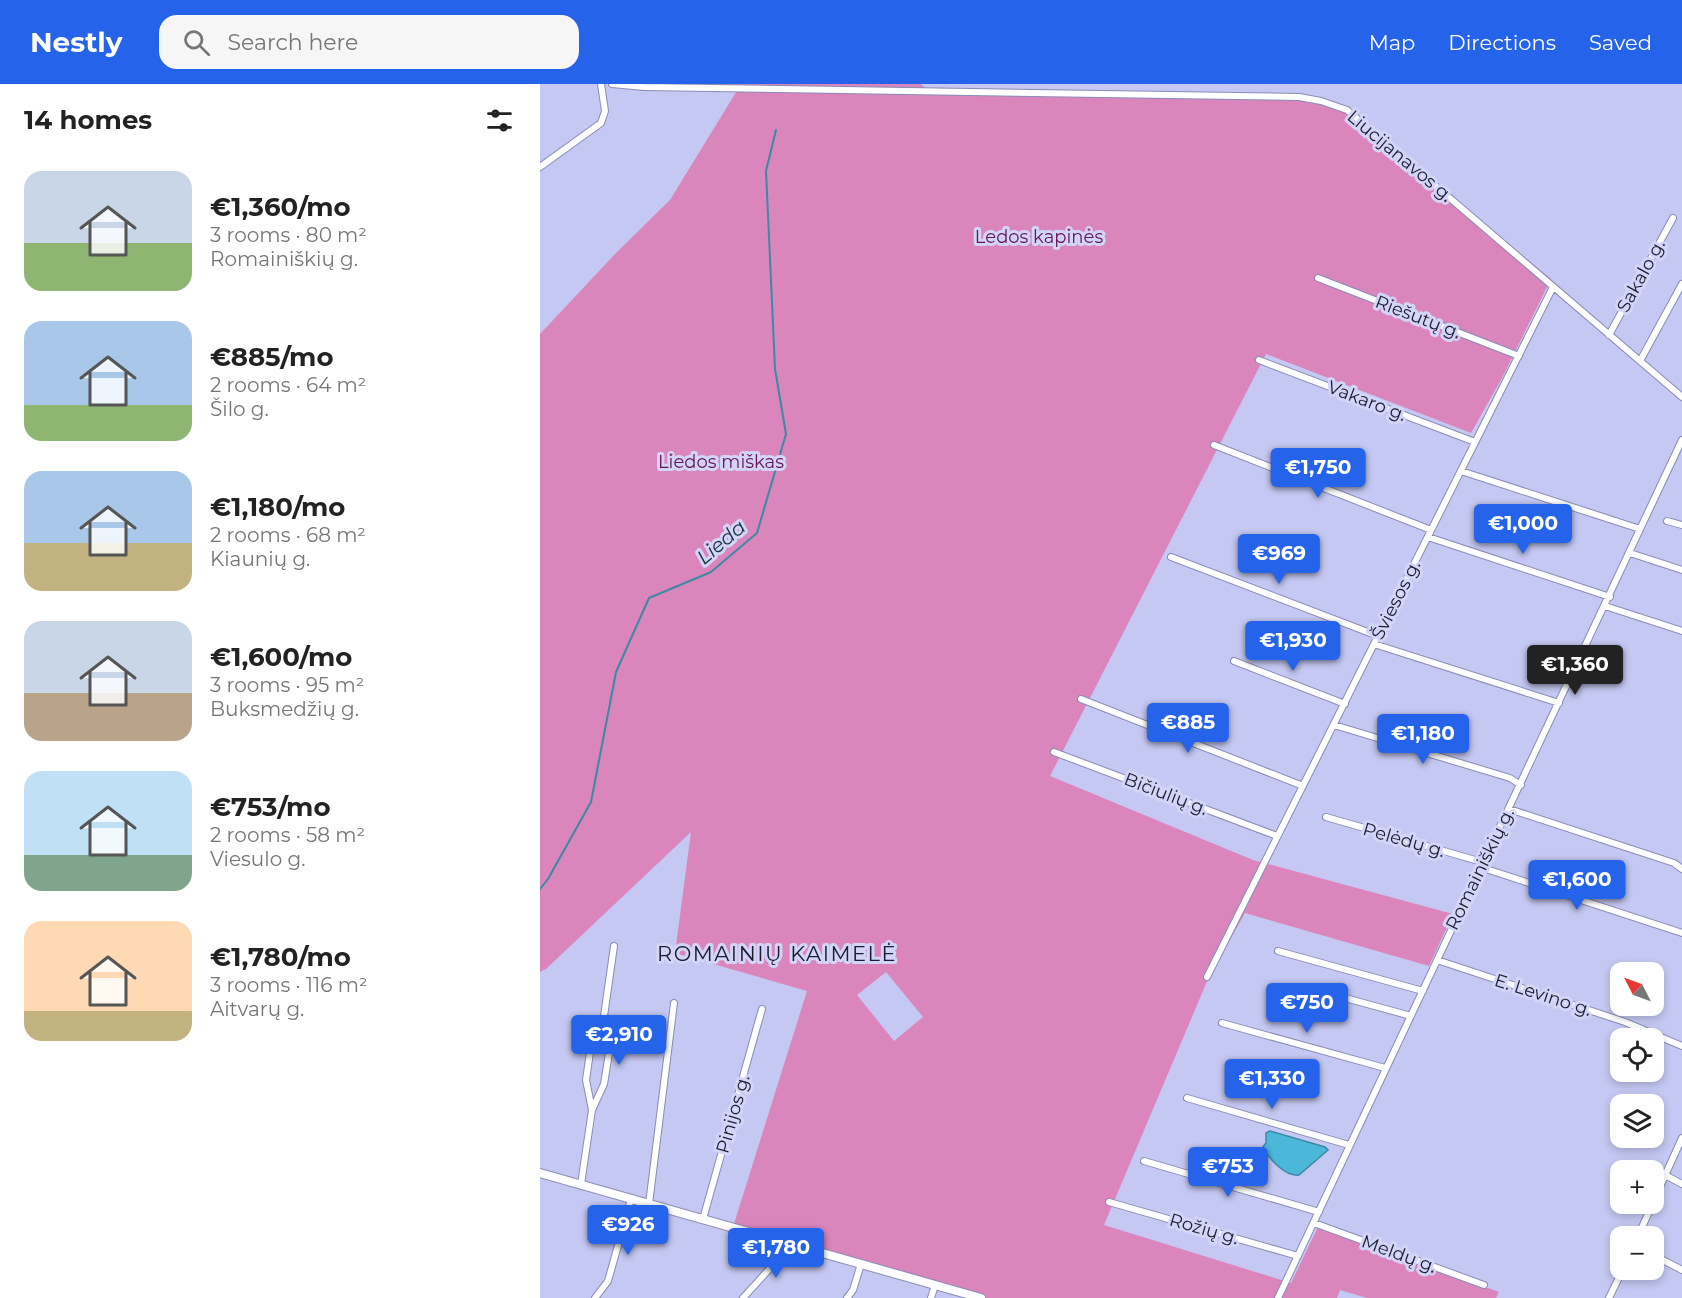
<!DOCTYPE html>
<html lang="en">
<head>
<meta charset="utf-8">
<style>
  :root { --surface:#fff; --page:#f6f6f6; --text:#222; --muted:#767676; --accent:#2563eb }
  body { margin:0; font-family:Montserrat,sans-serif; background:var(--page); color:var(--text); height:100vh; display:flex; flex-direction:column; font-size:22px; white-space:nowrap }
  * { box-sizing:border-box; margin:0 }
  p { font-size:20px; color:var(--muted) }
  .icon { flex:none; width:33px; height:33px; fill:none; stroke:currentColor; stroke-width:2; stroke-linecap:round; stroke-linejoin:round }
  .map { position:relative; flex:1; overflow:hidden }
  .sheet { display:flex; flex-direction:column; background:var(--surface); width:540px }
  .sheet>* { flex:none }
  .needle { width:39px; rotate:312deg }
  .controls { position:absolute; left:1070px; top:878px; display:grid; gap:12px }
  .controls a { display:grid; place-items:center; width:54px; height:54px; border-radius:12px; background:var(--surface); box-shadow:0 3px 9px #0003; font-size:30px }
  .price { position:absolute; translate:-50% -51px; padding:0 14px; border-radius:6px; background:var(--accent); color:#fff; font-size:20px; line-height:39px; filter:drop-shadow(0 2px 3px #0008) }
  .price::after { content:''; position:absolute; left:50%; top:36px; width:18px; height:14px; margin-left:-9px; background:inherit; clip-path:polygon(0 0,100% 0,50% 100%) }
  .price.current { background:#222; color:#fff }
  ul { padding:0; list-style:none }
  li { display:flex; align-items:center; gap:18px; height:150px; padding:0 24px }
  li span { display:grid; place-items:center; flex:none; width:168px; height:120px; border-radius:18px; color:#555 }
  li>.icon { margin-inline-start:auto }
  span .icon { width:72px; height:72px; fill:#fffc; stroke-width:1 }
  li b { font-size:26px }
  h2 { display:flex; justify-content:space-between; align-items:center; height:72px; padding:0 24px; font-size:26px }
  header { display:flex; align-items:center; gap:36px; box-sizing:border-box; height:84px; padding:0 30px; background:var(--accent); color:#fff }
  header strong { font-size:28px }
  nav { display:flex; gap:33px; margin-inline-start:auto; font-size:21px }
  .search { width:420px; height:54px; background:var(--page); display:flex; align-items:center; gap:15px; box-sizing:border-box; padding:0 21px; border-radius:18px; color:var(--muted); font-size:22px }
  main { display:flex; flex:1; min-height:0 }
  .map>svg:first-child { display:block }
  .green { fill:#db85bd; fill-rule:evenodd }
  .water { fill:#4bb8d9; stroke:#3d89a5; stroke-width:1.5 }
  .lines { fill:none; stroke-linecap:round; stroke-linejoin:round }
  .stream { stroke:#3d89a5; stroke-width:2 }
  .minor-casing { stroke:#898cb4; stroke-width:8 }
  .secondary-casing { stroke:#898cb4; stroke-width:10 }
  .minor { stroke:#fff; stroke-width:6 }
  .secondary { stroke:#fff; stroke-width:8 }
  .labels { text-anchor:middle; stroke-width:6; stroke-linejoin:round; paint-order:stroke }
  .street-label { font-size:18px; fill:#1b1c2c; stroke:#d2d5f8 }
  .park-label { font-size:18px; fill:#661350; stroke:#d2d5f8 }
  .water-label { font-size:20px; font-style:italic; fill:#1a323a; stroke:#d2d5f8 }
  .quarter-label { font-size:21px; letter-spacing:1.5px; fill:#1b1c2c; stroke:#d2d5f8 }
</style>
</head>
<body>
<header>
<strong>Nestly</strong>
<div class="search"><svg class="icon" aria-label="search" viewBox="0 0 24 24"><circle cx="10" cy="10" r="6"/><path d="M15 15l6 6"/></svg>Search here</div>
<nav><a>Map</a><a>Directions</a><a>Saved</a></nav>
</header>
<main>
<section class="sheet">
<h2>14 homes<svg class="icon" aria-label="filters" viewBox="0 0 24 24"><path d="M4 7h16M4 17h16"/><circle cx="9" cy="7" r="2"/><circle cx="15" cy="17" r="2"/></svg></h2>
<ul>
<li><span style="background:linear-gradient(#c9d6e8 60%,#8fb573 0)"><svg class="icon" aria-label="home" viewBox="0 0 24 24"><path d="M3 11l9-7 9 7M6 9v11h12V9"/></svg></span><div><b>€1,360/mo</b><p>3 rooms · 80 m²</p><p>Romainiškių g.</p></div></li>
<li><span style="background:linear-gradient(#a9c7e8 70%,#8fb573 0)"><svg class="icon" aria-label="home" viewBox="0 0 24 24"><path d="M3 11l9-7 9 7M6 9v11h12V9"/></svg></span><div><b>€885/mo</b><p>2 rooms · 64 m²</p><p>Šilo g.</p></div></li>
<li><span style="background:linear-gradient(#a9c7e8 60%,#c2b280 0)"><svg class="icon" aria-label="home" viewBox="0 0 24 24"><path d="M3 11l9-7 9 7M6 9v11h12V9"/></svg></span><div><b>€1,180/mo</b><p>2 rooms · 68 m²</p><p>Kiaunių g.</p></div></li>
<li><span style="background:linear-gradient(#c9d6e8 60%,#b9a48a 0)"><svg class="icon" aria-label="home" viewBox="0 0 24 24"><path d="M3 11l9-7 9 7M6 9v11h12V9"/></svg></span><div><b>€1,600/mo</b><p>3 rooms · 95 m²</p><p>Buksmedžių g.</p></div></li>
<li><span style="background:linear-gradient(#bfe0f5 70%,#7fa58c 0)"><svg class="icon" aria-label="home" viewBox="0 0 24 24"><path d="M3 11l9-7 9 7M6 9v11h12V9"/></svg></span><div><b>€753/mo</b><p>2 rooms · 58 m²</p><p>Viesulo g.</p></div></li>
<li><span style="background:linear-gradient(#ffd9b3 75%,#c2b280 0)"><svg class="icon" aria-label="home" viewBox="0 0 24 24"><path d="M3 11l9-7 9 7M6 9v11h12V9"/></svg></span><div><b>€1,780/mo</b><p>3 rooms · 116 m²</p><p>Aitvarų g.</p></div></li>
</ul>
</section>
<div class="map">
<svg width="1142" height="1214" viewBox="0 0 1142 1214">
  <rect width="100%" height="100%" fill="#c4c8f2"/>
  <path class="green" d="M128,0H381L389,8L759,13L798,22L1011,195L962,294L931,349L726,270L510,692L713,776L913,830L889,882L705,829L668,895L564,1141L751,1199L778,1143L959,1208L956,1214H827L800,1206L797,1214H437L193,1143L267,907L135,869L151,748L6,885L0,888V250L76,169L130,116L198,5L126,3ZM346,888L383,933L354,957L317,911Z"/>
  <path class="water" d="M730,1047L785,1063L788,1066L759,1091C744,1093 730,1074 722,1064L726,1059V1049Z"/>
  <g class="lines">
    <path class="stream" d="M0,805L8,795L51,718L76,588L109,514L171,488L217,449L246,350L235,285L226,87L236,46"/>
    <defs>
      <path id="minor" d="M72,0L104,3L759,13L781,17L807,26L1142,313
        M0,83L61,39L65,27L61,0
        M778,194L979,272
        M1069,251L1133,134
        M719,276L935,358
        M1100,277L1142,200
        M674,361L891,446
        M921,387L1100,445
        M1127,437L1142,441
        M888,453L1070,513
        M1090,469L1142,486
        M631,473L838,552
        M1065,522L1142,547
        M834,560L1019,619
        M694,577L805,620
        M541,615L763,702
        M794,641L970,694L981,701
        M514,668L737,752
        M969,725L1134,779L1142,785
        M786,733L942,778
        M940,783L1142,849
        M738,867L883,907
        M897,876L1085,938L1142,962
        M667,893L1013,203
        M776,906L871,932
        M682,939L845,984
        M647,1014L809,1061
        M52,1026L64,1000L70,963L64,934
        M604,1077L779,1128
        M1125,1091L1142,1100
        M41,1100L52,1026L46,996L51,961L64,932L74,862
        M569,1118L758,1172
        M1113,1118L1142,1054
        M109,1120L134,919
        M163,1135L222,925
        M774,1139L944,1201
        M1098,1152L1113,1119
        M1113,1171L1142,1186
        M55,1214L68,1197L91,1115
        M203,1214L252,1160
        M307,1214L313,1206L321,1180
        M391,1214L395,1201
        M738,1214L1142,356
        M1069,1214L1083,1185"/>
      <path id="secondary" d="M0,1089L441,1214"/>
    </defs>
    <use href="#minor" class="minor-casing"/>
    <use href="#secondary" class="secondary-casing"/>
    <use href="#minor" class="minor"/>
    <use href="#secondary" class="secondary"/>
  </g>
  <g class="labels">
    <g class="street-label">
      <text transform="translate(860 72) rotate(40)" y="6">Liucijanavos g.</text>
      <text transform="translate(1101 192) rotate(-61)" y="6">Sakalo g.</text>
      <text transform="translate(878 233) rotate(21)" y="6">Riešutų g.</text>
      <text transform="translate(827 317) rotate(21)" y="6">Vakaro g.</text>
      <text transform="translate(856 516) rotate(-63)" y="6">Šviesos g.</text>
      <text transform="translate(626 710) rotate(21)" y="6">Bičiulių g.</text>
      <text transform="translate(864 756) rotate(16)" y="6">Pelėdų g.</text>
      <text transform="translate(940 785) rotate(-64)" y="6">Romainiškių g.</text>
      <text transform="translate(1003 911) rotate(18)" y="6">E. Levino g.</text>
      <text transform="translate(193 1030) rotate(-74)" y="6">Pinijos g.</text>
      <text transform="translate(664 1145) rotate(16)" y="6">Rožių g.</text>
      <text transform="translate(859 1170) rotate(20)" y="6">Meldų g.</text>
    </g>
    <g class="park-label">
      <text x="499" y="159">Ledos kapinės</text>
      <text x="181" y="384">Liedos miškas</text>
    </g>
    <g class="water-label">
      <text transform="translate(181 458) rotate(-40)" y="7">Lieda</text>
    </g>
    <g class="quarter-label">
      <text x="237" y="877">ROMAINIŲ KAIMELĖ</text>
    </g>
  </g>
</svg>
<div class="controls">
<a><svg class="needle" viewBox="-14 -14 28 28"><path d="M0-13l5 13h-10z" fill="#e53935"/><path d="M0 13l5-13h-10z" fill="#767676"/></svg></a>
<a><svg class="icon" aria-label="locate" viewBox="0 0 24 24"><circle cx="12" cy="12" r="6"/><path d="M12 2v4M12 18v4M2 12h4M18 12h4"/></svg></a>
<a><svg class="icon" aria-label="layers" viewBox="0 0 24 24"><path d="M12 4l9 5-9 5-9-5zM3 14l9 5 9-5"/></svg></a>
<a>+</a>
<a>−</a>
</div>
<b class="price" style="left:778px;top:415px">€1,750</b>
<b class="price" style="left:983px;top:471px">€1,000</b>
<b class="price" style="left:739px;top:501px">€969</b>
<b class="price" style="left:753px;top:588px">€1,930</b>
<b class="price current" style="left:1035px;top:612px">€1,360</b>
<b class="price" style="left:648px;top:670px">€885</b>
<b class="price" style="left:883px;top:681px">€1,180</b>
<b class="price" style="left:1037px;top:827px">€1,600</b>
<b class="price" style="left:767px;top:950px">€750</b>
<b class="price" style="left:79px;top:982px">€2,910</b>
<b class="price" style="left:732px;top:1026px">€1,330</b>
<b class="price" style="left:688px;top:1114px">€753</b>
<b class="price" style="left:88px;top:1172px">€926</b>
<b class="price" style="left:236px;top:1195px">€1,780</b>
</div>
</main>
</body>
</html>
